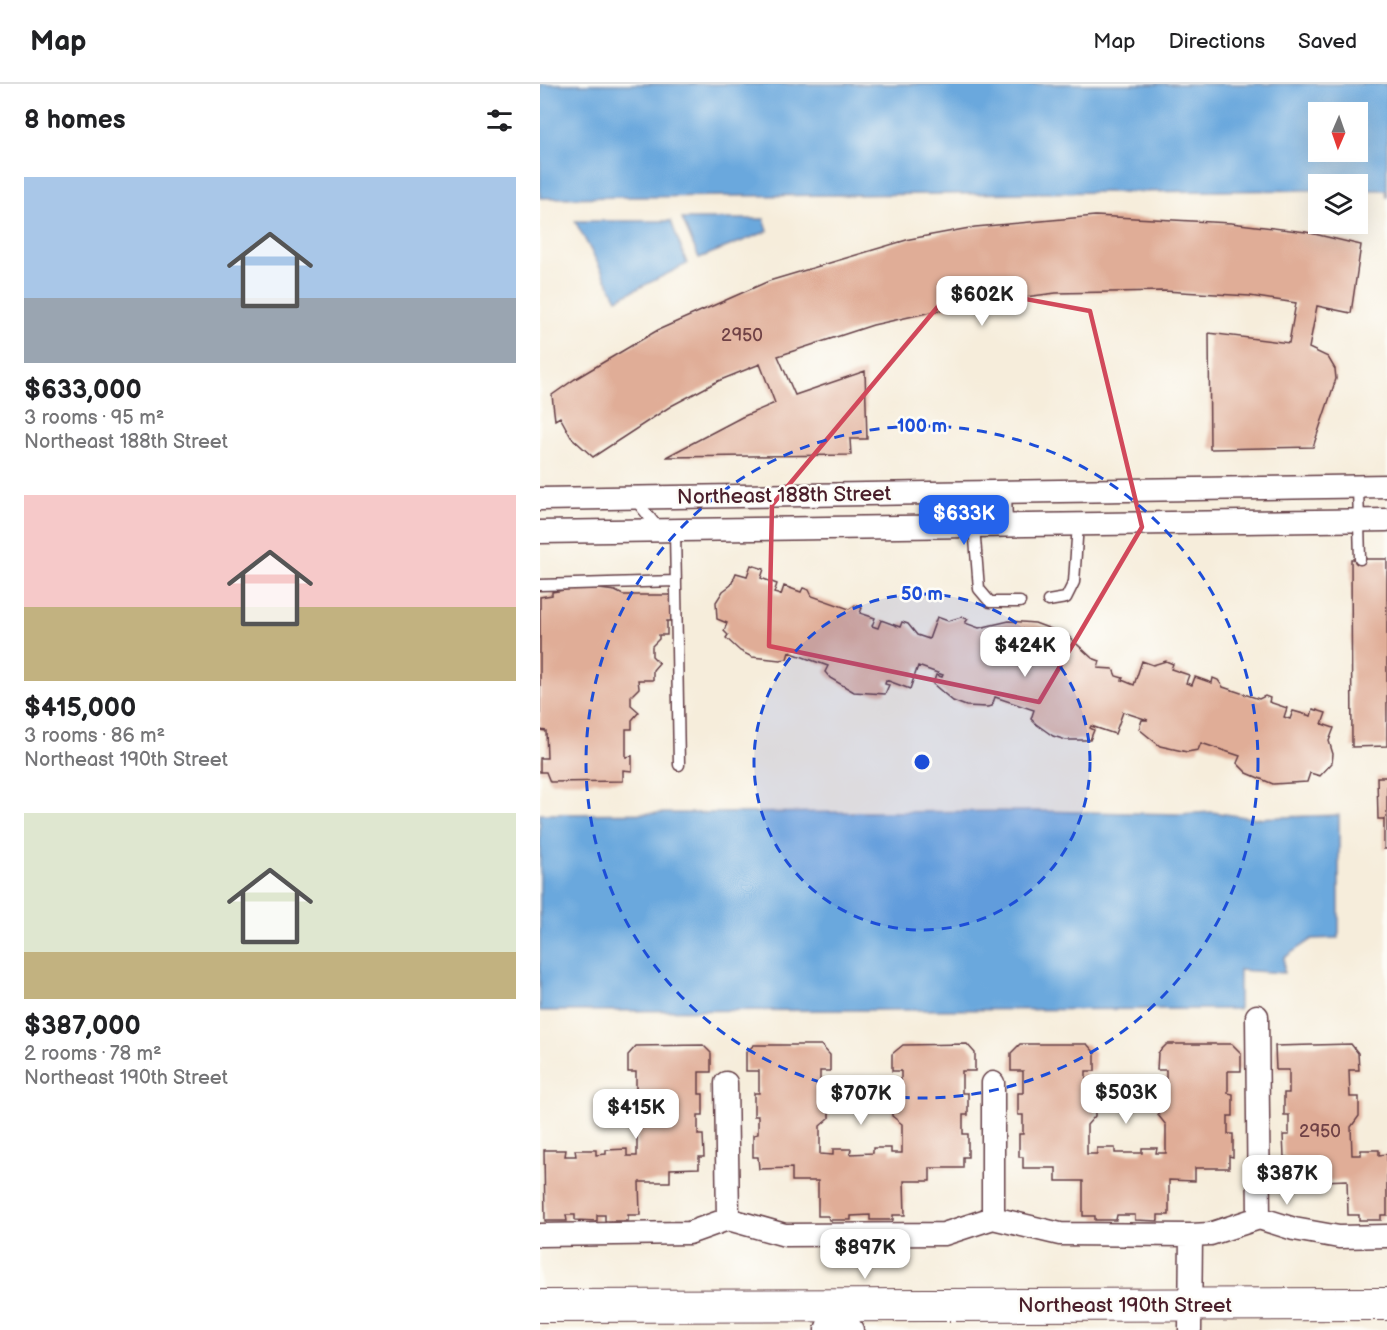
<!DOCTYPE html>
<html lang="en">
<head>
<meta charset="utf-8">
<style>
  :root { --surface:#fff; --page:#f2f2f2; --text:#202124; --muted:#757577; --line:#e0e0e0; --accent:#2563eb }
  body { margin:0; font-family:"Balsamiq Sans",sans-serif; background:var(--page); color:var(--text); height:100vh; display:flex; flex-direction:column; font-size:22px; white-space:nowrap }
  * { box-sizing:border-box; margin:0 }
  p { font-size:20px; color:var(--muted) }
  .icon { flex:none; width:33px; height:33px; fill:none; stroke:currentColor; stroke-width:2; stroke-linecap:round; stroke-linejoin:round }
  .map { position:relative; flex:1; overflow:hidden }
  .side { display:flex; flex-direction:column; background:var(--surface); width:540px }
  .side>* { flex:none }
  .needle { width:39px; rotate:182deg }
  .tools { position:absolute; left:768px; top:18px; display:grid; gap:12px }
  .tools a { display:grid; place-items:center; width:60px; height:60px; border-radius:0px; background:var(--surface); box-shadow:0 6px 24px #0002; font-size:30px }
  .price { position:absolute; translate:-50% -51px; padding:0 14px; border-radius:12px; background:#fff; color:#222; font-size:20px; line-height:39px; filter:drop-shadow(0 2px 3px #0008) }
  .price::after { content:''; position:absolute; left:50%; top:36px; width:18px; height:14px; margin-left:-9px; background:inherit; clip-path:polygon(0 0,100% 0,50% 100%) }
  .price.on { background:var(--accent); color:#fff }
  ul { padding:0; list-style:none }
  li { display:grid; align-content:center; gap:12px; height:318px; padding:0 24px }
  li span { display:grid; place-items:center; height:186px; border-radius:0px; color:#555 }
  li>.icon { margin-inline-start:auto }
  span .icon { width:108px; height:108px; fill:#fffc; stroke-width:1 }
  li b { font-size:26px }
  h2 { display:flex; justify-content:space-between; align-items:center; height:72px; padding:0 24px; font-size:26px }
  header { display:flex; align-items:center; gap:36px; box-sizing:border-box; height:84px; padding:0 30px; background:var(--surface); border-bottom:2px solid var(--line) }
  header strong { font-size:28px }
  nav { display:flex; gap:33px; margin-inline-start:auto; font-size:21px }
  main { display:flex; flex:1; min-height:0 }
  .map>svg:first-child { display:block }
  .water { fill:#6ba8dd; stroke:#5a6484; stroke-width:1.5; fill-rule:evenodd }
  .building { fill:#e0ad97 }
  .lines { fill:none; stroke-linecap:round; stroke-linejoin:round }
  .lane-casing { stroke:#643e45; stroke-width:13 }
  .street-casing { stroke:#643e45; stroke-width:25 }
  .secondary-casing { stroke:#643e45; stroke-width:34 }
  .lane { stroke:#fff; stroke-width:10 }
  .street { stroke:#fff; stroke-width:22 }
  .secondary { stroke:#fff; stroke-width:32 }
  .marked { fill:none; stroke:#d1495b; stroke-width:4.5; stroke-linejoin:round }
  .ring { fill:none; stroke:#1d4ed8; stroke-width:3; stroke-dasharray:10 8 }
  .labels { text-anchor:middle; stroke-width:5; stroke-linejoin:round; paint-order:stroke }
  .number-label { font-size:18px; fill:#704246 }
  .street-label { font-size:21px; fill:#4a1f2b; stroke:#fdfcf7 }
  .centre { fill:#1d4ed8; stroke:#fdfcf7; stroke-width:3 }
  .ring-label { font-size:18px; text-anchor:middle; font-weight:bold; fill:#1d4ed8; stroke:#fdfcf7; stroke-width:5; stroke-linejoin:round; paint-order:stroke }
</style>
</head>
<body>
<header>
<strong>Map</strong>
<nav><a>Map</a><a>Directions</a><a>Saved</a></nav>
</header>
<main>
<section class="side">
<h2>8 homes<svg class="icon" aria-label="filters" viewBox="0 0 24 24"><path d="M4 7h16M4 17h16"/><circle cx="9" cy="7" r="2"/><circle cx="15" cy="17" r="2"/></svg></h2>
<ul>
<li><span style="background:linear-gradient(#a9c7e8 65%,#9aa5b1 0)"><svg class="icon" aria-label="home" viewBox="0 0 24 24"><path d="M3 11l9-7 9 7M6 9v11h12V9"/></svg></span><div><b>$633,000</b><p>3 rooms · 95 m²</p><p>Northeast 188th Street</p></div></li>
<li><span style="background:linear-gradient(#f6c9c9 60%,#c2b280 0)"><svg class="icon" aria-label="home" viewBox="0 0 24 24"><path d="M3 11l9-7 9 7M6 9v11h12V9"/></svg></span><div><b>$415,000</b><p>3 rooms · 86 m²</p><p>Northeast 190th Street</p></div></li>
<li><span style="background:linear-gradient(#dfe7d0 75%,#c2b280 0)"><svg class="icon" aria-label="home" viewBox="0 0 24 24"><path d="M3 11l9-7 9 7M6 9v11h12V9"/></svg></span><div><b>$387,000</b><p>2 rooms · 78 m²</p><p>Northeast 190th Street</p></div></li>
</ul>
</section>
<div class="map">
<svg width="847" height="1246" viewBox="0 0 847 1246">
  <rect width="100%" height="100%" fill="#fdfcf7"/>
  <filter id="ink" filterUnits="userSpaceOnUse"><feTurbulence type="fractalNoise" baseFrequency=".0167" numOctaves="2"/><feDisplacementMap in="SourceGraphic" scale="12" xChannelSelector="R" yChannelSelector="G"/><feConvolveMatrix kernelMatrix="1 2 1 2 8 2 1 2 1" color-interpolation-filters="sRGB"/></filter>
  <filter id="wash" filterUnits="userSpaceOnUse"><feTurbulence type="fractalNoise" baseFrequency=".008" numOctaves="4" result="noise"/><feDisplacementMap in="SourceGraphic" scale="24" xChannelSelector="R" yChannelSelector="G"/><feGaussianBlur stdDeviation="1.35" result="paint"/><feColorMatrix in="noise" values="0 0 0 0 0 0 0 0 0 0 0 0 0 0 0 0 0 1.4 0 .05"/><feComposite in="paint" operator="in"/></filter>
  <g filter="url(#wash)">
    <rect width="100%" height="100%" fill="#f6eddb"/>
    <path class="water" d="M0,0H847V114L846,106H818V100H778V106L0,114ZM818,28V68H778V28Z
      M142,135H224L228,147L159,174Z
      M35,137H131L147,180L77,215Z
      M496,727L639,730L672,728L712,734L799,731V854L772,855L744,874V889L699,886V925L0,927V730Z"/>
    <g id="blocks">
      <path class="building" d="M555,132L691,139L766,148L821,161L811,229L777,222L769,264L788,273L795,285L796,295L773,363L670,365L669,249L749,259L756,219L710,212L624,207L516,209L423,221L333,241L238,272L255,311L325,287L327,355H310L311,371L126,373L202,333L235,319L220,280L178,297L131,322L53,373L31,353L20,333L15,336L12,311L35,295L118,246L229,197L370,155L435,143Z
        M811,475H847V662L812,663Z
        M211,481L224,485L221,494L237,500L234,509L241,511L244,502L261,508L263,504L269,506L272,512L309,525L315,521L322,524L320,529L335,534L332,542L338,544L341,536L360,543L362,538L368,540L377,551L389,555L397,533L408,537L421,533L428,535L425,539L439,544L469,537L495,539L527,551L552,574L560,577L558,584L573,585L576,592L583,594L582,596L594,601L602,577L613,581L626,577L633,580L631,585L649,591L646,599L652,601L655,593L672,599L673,594L678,596L683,603L719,615L725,612L730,614L729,618L747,624L744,633L750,635L753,627L771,632L773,625L786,629L782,640L794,644L789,657L793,670L792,679L780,692L770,689L767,698L733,700L707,689L697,679L700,672L661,659L658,666L647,668L620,662L599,645L602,636H608L583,628L575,650L551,642L550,644L554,646L550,656H526L513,652L496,640L491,635L494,626L455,613L452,622L447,623L426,622L413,617L393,600L396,591L402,593L403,591L378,582L370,605L346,596L345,600L349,601L345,610L314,608L290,594L285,588L288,582L249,568L247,575L240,576L212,573L200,567L186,554L188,551L184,547L187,539L177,535L176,518L183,507L191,501L196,489L207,492Z
        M43,503L75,507L83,511H134L131,537H127V551H119V555L112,562V572L119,579L113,586V596H98L99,604L91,612V621L99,628L92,636V645H86V673L92,672V687L83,686V697L10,698L6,688H0V674H7L6,647L0,646V513L12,511V508Z
        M837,693H847V765H844V735H838Z
        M427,960L435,969V987H422V1009H428V1031H423V1050H428V1073H423V1084H390V1097H364L365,1131H353V1136H330V1131L311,1132V1136H289L288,1132H278V1097H252V1084L219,1085L218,1073H213V1051L218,1050V1032H214V1009H219V987H206V968L214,961H281L290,971V987H280V1016H289V1034L280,1042V1070L293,1071V1065H311L310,1070L333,1069V1064H351V1069H362V1040L352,1032V1013H361V987H352V970L363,961Z
        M480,960H547L555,969V987H546V1014H555V1032L547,1041V1070H557V1064H575V1069H602V1064H617L616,1069H626V1041L618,1031V1012H626V986H617L618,969L627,960H692L701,969V987H688V1009L693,1010V1032H688V1050H693V1073L689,1072V1084H655V1097L629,1096V1131H618V1137L595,1136V1131H577L576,1136H555V1132H543V1097H516V1084H483V1073H479V1050H483V1031H478V1009H483V987H471V969Z
        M811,960L818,969L819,986H809L810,1013H819V1032L811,1043L812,1071H821V1066H839V1071L847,1070V1131H841V1136H819V1131H808L807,1096L782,1097L781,1083L749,1084L748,1073H744L743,1051H749V1031H744V1009H749V986H736L735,962Z
        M163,961L171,969V988H159V1010H163V1031H158V1051H163L164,1073H159V1084L130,1085V1098H99L100,1131H88V1137H65V1131H57V1137L35,1136V1131H26L27,1137H5L4,1066H26L25,1072H36L35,1066H56V1071L66,1070V1066L87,1065V1072H97V1041L88,1031V1014H96V988H88V971L96,962Z"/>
    </g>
  </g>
  <g filter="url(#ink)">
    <use href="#blocks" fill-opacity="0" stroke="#643e45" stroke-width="1.5"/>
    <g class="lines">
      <defs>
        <path id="lane" d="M818,403L820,475
          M466,408L467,441
          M94,414L115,440L135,446L139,681
          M434,442L439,505L450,518H480
          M0,501L136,497
          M508,517L526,514L534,498L538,440"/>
        <path id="street" d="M0,415L847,402
          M0,448L847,436
          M717,932L719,1134
          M186,999L188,1135
          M453,1134V999
          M0,1151L149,1149L188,1135L245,1151L404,1150L453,1134L520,1150L651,1151L670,1150L719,1134L754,1145L799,1153L847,1152
          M296,1221L312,1246
          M286,1246L296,1221
          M650,1246L651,1151"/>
        <path id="secondary" d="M0,1222L847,1220"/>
      </defs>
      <use href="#lane" class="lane-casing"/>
      <use href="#street" class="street-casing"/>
      <use href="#secondary" class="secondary-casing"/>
      <use href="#lane" class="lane"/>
      <use href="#street" class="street"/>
      <use href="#secondary" class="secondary"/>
    </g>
  </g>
  <path class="marked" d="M415,202L550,227L602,443L499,618L229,562L232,421Z"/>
  <circle cx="382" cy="678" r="168" fill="#1d4ed8" fill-opacity=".12"/>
  <g class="ring">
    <circle cx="382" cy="678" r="168"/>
    <circle cx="382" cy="678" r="336"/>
  </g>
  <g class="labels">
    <g class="number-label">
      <text x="202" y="257">2950</text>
      <text x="780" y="1053">2950</text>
    </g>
    <g class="street-label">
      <text transform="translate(244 411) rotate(-1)" y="7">Northeast 188th Street</text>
      <text x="585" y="1228">Northeast 190th Street</text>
    </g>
  </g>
  <circle cx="382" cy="678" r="9" class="centre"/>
  <g class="ring-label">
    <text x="382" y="348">100 m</text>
    <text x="382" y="516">50 m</text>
  </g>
</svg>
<div class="tools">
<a><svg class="needle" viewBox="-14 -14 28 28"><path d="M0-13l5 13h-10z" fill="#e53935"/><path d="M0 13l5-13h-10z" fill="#757577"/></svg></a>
<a><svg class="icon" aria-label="layers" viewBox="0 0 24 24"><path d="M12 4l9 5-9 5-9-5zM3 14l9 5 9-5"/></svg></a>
</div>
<b class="price" style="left:442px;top:243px">$602K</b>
<b class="price on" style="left:424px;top:462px">$633K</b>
<b class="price" style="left:485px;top:594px">$424K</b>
<b class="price" style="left:586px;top:1041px">$503K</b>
<b class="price" style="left:321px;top:1042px">$707K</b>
<b class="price" style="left:96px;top:1056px">$415K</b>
<b class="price" style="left:747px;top:1122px">$387K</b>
<b class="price" style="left:325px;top:1196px">$897K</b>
</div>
</main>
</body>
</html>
